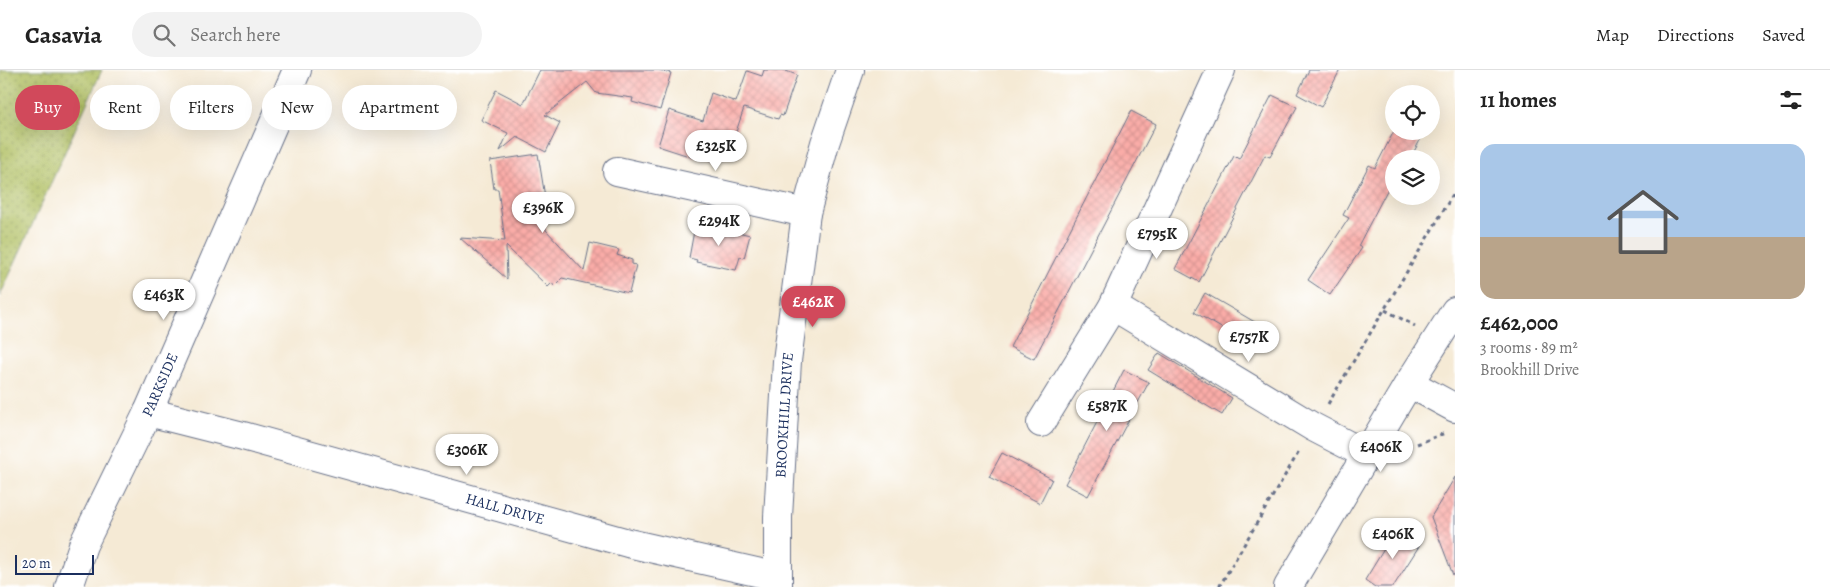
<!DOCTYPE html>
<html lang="en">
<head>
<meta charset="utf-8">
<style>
  :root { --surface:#fff; --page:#f2f2f2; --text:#222; --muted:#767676; --line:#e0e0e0; --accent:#d1495b }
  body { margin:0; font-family:Alegreya,serif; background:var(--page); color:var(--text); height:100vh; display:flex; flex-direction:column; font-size:19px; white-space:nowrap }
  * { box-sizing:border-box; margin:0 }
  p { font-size:16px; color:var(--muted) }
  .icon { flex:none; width:28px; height:28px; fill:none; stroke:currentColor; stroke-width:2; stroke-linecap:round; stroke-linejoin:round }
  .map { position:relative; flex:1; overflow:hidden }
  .sheet { display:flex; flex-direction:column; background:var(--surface); width:375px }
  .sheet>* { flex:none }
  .top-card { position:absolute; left:15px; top:15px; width:475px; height:45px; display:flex; gap:10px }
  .buttons { position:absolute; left:1385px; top:15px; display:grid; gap:10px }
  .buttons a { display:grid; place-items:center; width:55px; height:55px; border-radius:50%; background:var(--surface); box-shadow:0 5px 20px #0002; font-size:25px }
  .scale { position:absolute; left:15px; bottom:12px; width:79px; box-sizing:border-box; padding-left:5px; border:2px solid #1b2f5e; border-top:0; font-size:14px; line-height:18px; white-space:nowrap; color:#1b2f5e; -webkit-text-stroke:4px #fff; paint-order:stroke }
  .price { position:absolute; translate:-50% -42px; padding:0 11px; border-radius:18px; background:#fff; color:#222; font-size:16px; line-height:32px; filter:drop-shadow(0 1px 2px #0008) }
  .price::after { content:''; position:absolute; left:50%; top:30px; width:15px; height:11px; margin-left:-8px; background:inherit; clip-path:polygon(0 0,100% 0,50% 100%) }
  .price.selected { background:var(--accent); color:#fff }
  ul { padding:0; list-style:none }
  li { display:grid; align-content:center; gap:10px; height:265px; padding:0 25px }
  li+li { border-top:1px solid var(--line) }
  li span { display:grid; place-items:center; height:155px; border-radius:15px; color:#555 }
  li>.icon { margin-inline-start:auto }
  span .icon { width:90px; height:90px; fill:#fffc; stroke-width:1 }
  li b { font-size:21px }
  h2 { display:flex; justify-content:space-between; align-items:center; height:60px; padding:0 25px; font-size:21px }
  .chip { padding:0 18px; border-radius:22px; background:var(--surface); box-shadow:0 5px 20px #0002; font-size:18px; line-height:45px }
  .chip.selected { background:var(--accent); color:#fff }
  header { display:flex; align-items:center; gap:30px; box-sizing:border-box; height:70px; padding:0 25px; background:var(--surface); border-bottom:1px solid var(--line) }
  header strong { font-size:24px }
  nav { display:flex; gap:28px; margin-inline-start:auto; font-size:18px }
  .search { width:350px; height:45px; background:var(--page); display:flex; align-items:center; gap:12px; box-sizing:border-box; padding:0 18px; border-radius:28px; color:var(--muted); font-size:19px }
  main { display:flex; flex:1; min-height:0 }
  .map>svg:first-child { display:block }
  .park { fill:url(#park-dots); stroke:#667860 }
  .building { fill:url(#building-cross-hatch) }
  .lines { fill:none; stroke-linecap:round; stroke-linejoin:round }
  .minor-casing { stroke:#677088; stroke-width:30 }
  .path { stroke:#677088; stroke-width:3; stroke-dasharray:4 4; stroke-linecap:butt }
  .minor { stroke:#fff; stroke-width:28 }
  .labels { text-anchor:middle; stroke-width:4; stroke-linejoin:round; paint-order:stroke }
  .street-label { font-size:15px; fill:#1b2f5e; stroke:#fff }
</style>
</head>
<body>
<header>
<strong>Casavia</strong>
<div class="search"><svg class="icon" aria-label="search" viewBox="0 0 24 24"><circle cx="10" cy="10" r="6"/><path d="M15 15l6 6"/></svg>Search here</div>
<nav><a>Map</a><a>Directions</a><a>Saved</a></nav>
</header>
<main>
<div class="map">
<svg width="1455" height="517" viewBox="0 0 1455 517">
  <defs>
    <pattern id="park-dots" width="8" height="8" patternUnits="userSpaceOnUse" patternTransform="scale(1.25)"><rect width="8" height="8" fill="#b1c063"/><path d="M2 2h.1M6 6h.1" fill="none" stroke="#8f9c55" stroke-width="1.8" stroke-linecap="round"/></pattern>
    <pattern id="building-cross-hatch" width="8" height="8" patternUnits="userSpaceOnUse" patternTransform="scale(1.25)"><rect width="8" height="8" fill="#faaca7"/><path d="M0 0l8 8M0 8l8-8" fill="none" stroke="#d69492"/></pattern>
  </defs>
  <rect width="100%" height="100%" fill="#fff"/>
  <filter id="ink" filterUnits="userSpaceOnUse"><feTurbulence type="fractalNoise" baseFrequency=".02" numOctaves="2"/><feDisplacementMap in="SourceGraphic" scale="10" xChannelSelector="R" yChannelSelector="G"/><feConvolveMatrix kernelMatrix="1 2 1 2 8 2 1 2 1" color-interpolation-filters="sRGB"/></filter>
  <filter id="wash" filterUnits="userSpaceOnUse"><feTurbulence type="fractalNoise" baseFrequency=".0096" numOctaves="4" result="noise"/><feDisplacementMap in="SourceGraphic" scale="20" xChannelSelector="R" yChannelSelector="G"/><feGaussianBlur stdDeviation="1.12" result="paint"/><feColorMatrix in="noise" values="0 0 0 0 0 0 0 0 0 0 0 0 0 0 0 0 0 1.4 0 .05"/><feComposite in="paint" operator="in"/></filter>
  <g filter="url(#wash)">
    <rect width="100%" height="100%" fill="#f5ead5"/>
    <path class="park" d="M0,0H102L0,226Z"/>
    <g id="blocks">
      <path class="building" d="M540,0H659L671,3L660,40L632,32L633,28L596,23L587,12L545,45L560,53L546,82L517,67L500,81L508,63L481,50L496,20L523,34Z
        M764,0H783L797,5L783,46L780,45L778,49L744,38L731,77L722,74L717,92L696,85L695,88L658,76L669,40L703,51L711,23L736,32L747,1L762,6Z
        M1309,0H1340L1321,37L1297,24Z
        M1272,25L1297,37L1270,87L1265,85L1199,212L1175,199L1234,86L1239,89Z
        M1131,41L1156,54L1034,289L1010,277Z
        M1394,61H1425L1410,89H1394V107L1358,176L1362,178L1330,225L1308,210L1349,148L1343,145L1369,95L1375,98Z
        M538,84L545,127L541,128L546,160L584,201L590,173L619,180L617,185L632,190V194L636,195L629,223L562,208L554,216L552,213L548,217L506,176L507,209L460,168L505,171L498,119H494L490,91Z
        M699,155L721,160V158L750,165L744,188L740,187L736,200L696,192L697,190L689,188L694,161L697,162Z
        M1205,223L1265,258L1254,277L1194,242Z
        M1159,283L1232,328L1222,345L1148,300Z
        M1124,300L1149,312L1088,426L1065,414Z
        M1002,383L1052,409L1040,433L989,407Z
        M1455,407V504L1453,505L1431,447Z
        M1397,458L1421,473L1393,517H1375L1365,510Z"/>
    </g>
  </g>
  <g filter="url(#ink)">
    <use href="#blocks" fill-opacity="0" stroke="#677088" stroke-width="1"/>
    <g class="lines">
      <defs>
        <g id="minor">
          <path d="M617,101L806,143"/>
          <path d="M1113,236L1313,357L1367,385"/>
          <path d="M1409,313L1455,338"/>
          <path id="s1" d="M148,342L243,366L628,473L778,507"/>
          <path d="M1041,353L1113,236L1221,0"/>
          <path id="s2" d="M69,517L83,475L148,342L297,0"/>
          <path id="s3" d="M778,517V447L787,291L806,143L825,73L850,0"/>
          <path d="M1288,517L1409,313L1455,241"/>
        </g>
      </defs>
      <use href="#minor" class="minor-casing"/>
      <path class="path" d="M1385,240L1415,256
        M1328,334L1455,121
        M1417,374L1445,363
        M1219,517L1300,380"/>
      <use href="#minor" class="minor"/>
    </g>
  </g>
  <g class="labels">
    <g class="street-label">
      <text dy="5" stroke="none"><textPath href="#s2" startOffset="222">PARKSIDE</textPath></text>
      <text dy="5" stroke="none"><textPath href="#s3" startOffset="172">BROOKHILL DRIVE</textPath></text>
      <text dy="5" stroke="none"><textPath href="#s1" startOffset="370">HALL DRIVE</textPath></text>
    </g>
  </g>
</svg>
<div class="buttons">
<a><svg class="icon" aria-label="locate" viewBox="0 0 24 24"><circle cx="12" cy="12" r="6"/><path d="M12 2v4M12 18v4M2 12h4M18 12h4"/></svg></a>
<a><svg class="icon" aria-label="layers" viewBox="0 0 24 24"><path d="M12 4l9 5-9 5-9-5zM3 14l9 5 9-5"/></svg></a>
</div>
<div class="scale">20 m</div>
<b class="price" style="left:716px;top:102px">£325K</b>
<b class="price" style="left:543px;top:164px">£396K</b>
<b class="price" style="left:719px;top:177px">£294K</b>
<b class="price" style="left:1157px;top:190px">£795K</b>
<b class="price" style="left:164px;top:251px">£463K</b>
<b class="price selected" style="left:813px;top:258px">£462K</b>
<b class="price" style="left:1249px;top:293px">£757K</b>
<b class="price" style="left:1107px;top:362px">£587K</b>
<b class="price" style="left:1381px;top:403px">£406K</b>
<b class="price" style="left:467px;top:406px">£306K</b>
<b class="price" style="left:1393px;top:490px">£406K</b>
<div class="top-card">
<a class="chip selected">Buy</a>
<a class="chip">Rent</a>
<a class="chip">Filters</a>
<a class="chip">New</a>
<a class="chip">Apartment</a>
</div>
</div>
<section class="sheet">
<h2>11 homes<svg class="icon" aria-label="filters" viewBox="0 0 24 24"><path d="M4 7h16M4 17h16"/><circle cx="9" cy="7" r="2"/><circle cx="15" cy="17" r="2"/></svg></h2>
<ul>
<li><span style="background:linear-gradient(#a9c7e8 60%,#b9a48a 0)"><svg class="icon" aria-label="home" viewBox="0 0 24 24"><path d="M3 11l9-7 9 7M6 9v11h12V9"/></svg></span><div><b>£462,000</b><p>3 rooms · 89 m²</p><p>Brookhill Drive</p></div></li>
</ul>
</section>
</main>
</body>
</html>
